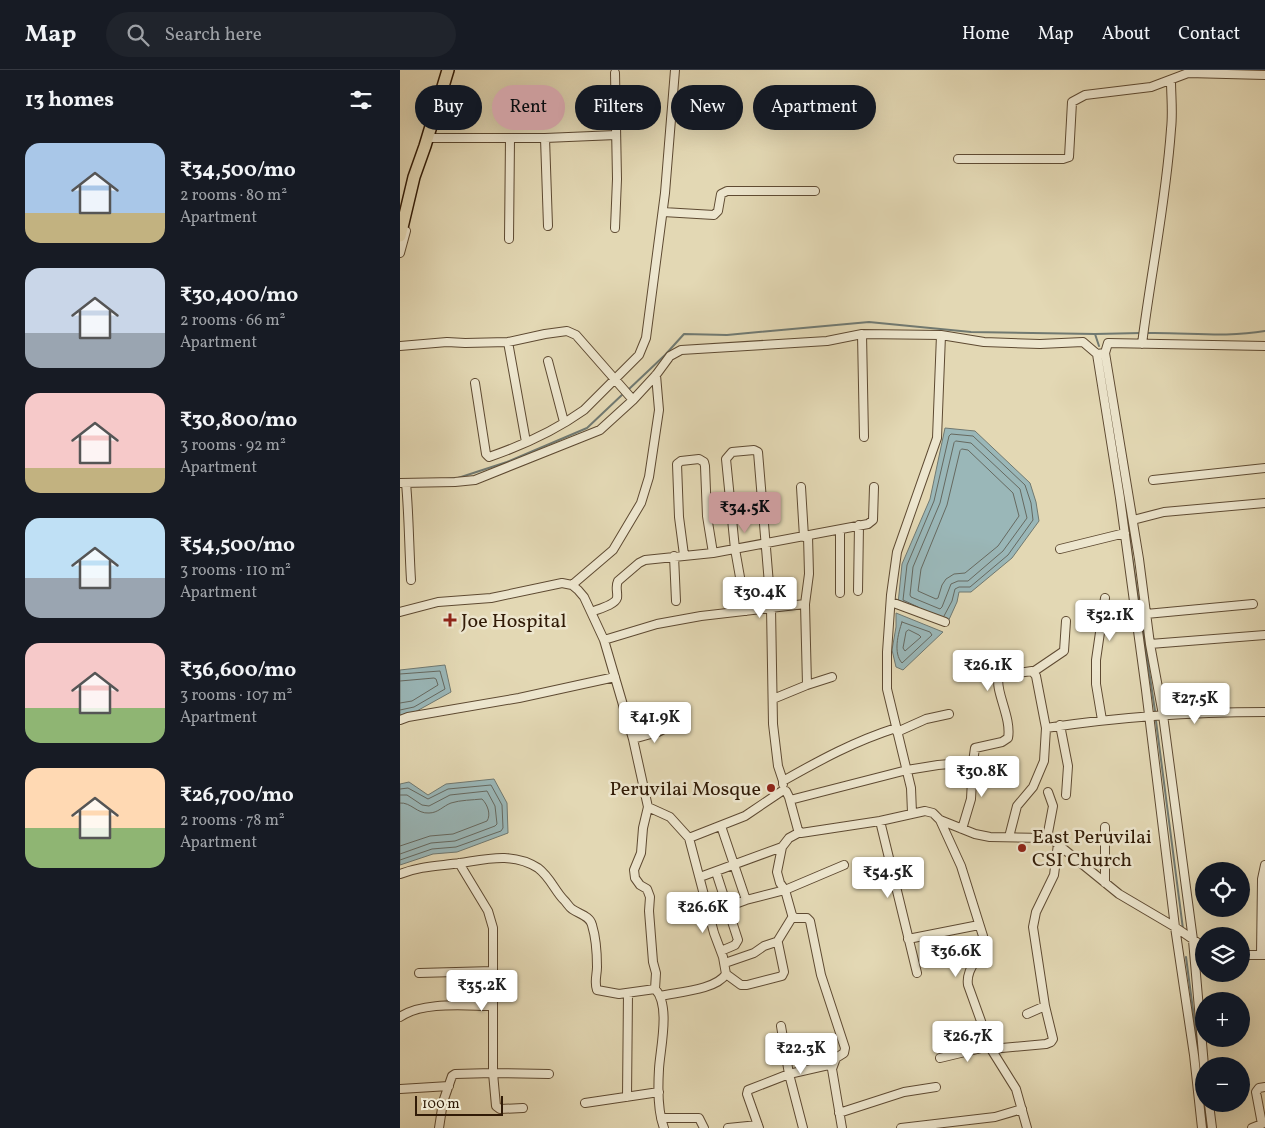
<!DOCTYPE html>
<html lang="en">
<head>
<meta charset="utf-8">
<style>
  :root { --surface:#171b24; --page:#20242c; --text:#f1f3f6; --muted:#9ea1a6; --line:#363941; --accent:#c59692 }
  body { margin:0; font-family:Vollkorn,serif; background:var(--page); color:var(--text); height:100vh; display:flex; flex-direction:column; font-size:19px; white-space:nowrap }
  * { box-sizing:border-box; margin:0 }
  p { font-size:16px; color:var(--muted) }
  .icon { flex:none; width:28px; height:28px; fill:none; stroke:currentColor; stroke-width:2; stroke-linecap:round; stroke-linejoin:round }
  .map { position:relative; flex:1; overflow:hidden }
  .details { display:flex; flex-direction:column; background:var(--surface); width:400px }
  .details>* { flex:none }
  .top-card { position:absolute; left:15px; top:15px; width:475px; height:45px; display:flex; gap:10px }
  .tools { position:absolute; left:795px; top:792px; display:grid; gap:10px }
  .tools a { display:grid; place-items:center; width:55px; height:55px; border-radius:50%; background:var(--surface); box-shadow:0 5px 20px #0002; font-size:25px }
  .scale { position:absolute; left:15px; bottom:12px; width:88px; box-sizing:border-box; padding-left:5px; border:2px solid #311b07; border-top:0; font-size:14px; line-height:18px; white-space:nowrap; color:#311b07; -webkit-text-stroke:4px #ede6ce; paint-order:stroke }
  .price { position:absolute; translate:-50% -42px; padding:0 11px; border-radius:5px; background:#fff; color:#222; font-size:16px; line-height:32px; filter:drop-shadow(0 1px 2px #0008) }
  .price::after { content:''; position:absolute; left:50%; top:30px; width:15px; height:11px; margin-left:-8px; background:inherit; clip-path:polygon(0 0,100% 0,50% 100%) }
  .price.current { background:var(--accent); color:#111 }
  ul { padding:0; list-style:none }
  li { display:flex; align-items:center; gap:15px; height:125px; padding:0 25px }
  li span { display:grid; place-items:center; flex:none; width:140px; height:100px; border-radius:15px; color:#555 }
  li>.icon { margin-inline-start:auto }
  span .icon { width:60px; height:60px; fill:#fffc; stroke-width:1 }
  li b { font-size:21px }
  h2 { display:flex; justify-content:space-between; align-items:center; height:60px; padding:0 25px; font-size:21px }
  .chip { padding:0 18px; border-radius:22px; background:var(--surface); box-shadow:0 5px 20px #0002; font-size:18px; line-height:45px }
  .chip.current { background:var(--accent); color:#111 }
  header { display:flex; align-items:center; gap:30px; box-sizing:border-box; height:70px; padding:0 25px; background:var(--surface); border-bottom:1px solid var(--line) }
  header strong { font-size:24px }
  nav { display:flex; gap:28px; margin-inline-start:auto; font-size:18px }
  .search { width:350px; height:45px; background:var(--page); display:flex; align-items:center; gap:12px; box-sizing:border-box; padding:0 18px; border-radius:28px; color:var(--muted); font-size:19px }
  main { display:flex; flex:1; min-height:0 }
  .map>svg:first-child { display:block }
  .water { fill:#9ab7b8; stroke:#707971 }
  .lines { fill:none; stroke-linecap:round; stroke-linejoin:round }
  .shore { stroke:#666960; stroke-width:1 }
  .stream { stroke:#707971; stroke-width:2 }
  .minor-casing { stroke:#5e4a32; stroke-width:10 }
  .highway-casing { stroke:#311b07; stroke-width:14 }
  .minor { stroke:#ede6ce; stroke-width:8 }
  .highway { stroke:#e3d8b4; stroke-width:11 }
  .poi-dot { fill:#8f2418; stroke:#ede6ce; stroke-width:2 }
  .labels { text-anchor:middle; stroke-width:5; stroke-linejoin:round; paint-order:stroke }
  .poi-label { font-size:20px; fill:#311b07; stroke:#ede6ce; text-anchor:start }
</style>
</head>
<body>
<header>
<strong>Map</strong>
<div class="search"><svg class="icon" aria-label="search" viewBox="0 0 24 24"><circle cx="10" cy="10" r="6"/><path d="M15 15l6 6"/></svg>Search here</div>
<nav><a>Home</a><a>Map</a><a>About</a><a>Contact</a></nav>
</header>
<main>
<section class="details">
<h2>13 homes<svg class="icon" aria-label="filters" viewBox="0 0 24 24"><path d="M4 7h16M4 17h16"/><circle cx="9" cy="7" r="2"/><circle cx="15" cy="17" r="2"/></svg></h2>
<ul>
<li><span style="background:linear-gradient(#a9c7e8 70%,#c2b280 0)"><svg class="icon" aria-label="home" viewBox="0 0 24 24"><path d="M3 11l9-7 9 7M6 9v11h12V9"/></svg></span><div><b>₹34,500/mo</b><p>2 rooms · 80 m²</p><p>Apartment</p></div></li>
<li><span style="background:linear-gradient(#c9d6e8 65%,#9aa5b1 0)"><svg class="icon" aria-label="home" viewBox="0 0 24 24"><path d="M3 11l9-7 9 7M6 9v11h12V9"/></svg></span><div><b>₹30,400/mo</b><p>2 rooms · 66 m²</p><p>Apartment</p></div></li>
<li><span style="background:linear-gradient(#f6c9c9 75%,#c2b280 0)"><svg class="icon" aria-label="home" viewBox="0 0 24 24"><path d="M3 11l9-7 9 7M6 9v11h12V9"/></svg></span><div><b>₹30,800/mo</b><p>3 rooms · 92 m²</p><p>Apartment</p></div></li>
<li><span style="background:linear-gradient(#bfe0f5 60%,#9aa5b1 0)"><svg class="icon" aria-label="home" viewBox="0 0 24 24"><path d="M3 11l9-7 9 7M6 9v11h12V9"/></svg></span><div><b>₹54,500/mo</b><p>3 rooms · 110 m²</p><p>Apartment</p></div></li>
<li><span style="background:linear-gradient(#f6c9c9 65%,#8fb573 0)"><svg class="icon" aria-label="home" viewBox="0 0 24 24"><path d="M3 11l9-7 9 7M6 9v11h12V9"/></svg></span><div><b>₹36,600/mo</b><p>3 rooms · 107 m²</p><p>Apartment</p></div></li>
<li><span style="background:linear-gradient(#ffd9b3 60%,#8fb573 0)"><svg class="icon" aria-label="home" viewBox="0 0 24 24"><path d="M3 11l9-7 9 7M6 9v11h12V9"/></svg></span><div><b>₹26,700/mo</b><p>2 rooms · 78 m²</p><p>Apartment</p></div></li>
</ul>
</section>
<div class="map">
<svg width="865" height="1058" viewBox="0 0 865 1058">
  <rect width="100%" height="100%" fill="#e3d8b4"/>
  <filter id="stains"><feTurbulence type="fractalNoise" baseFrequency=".004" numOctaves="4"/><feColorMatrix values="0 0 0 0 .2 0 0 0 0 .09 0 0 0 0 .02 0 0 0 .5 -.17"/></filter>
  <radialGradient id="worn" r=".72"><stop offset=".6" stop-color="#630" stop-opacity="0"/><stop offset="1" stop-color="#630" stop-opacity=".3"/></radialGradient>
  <path class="water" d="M545,358L575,361L630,413L636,432L639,451L612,488L571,522H559L557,532L547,554L498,534L502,494L530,429Z
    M496,543L543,562L503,600L496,597L492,580L496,557Z
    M45,595L51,622L15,642L0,645V600Z
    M94,709L107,733L108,763L57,782L33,784L0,795V714L9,712L28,725L46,714Z"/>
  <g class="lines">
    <path class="shore" d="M556,371L571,373L620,419L627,448L603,481L568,511H558L551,514L542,537L540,539L511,527L510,525L513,497L540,433L554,373Z
      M562,379L568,380L613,423L619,446L598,476L565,503L554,504L546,509L542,515L538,528L536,529L518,521L521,499L547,435L560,381Z
      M518,537L503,530L507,495L534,431L549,366L551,364L573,366L625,415L631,433L633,450L608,485L570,517H559L555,519L552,531L544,546
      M502,552L530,562L532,565L502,593C493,583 498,564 502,552Z
      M509,560L519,565L521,567L505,581L503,578L506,562Z
      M0,604L40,601L45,619L14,637L0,640
      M0,611L34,608L36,609L38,615L12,631L0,633
      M0,719L8,718L28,729L48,719L91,715L102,735L103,758L101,761L56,777L32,779L0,790
      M0,725H7L22,735L29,736L50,725L87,721L95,736L97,754L95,756L55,771L31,773L0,784
      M0,733C11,732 17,744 29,743C38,743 43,736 51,733C60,730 73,730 82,729C88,735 91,745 87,751L53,764L30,766L0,776"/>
    <path class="stream" d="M746,263C786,262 825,268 865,261
      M695,264L699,276
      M228,320L265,285L284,264L327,265L469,252L571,262L695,264L741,263
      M45,409L58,408L107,392L187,358L224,323
      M725,440L755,641
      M756,651L783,859
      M786,887L804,1023
      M805,1034L808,1058"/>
    <defs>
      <path id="minor" d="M215,3L217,109L215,158
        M28,68H145L216,65
        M145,68L148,156
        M558,89H663L669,87L672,32L685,25L751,17L788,3L865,5
        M263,142L314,145L318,141L321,124L327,121H415
        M109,169L110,68
        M0,183L6,161
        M462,264L464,367
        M108,272L126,372
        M742,274C751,202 766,132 771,59C773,43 771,26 771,10
        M0,276L47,272L65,273L108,272L145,264L167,261L176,265L233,330
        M705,283L739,489L750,574L763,645L793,870L804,996
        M697,284L720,428L746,620L775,857L794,985L802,1058
        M148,291L164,352
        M75,313L86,384L89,387C121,376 156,360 184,340L239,285L246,268L265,123L275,0
        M753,410L865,398
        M0,413L55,412L75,410L200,360L233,330L256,305L270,286L281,280L427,271L462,264L541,265L584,272L640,274L683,272L697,284L705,283L708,273L865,276
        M6,413C9,445 9,478 11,510
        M401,417L404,467
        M733,450L764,442L865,433
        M440,460V523
        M660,479L725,463
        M284,485L279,447L277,394L281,391L299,389L304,392L305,396L307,446L313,483
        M274,486L276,531
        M172,515L213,480L241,433L249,407L259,340L256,305
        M458,521L459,455
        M491,532L545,552
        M346,541L335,479L326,389L332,382L354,380L358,382L371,538L373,654L378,696L383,711
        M0,542L38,532L91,528L162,513L172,515L178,520L184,527L204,570L233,669L248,737L270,747L289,768L345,746L382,721H386L389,727L398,760L401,763L480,751L525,741L533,743L540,750L575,764L590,767L647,768L655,772L719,824L775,857L804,877
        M191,542C198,539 215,535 217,528C218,522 215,517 218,511L239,493L245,490L313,483L468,454L473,450L474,417
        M746,544L853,534
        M204,570L257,554L301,546L405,534
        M750,574L865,565
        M633,602L664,581L666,551
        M407,615L405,534L409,504L408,466
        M373,629L407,615L432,607
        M0,650L8,647L119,628L215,607
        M702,650L696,614V590L705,528
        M660,655L668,696L666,725
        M646,658C718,647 792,642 865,642
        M497,662L526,649L549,644
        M233,669L258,662L268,657
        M383,714V711C420,690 455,671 496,658
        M390,730L507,700L538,695L573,692L575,678L602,672L608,668C612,648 594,619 599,607L603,605L632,601L636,606L646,658L644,691L633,717L617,736L609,767
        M248,737L243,758L241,783L234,800L235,808L240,815L247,819L250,827L249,841L253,892L256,903L255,919
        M512,743L511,718L487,619V582L491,525L497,482L537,368L541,265
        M540,750L561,796L583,866C586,884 565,896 568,915L591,979L616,1019L627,1058
        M480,751L517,903
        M321,756L346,830
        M562,759L571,729L573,692
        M400,762L389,768L382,777L377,802L380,813L385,820L392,845L395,848H407L410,851L421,905L445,978L444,983L436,988L432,999L442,1058
        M647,768L653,736L648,722
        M316,802L338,870L335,875L321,881
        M0,804C20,796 39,796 60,793C87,789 113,782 138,798C150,807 155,821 164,830C167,833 169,837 172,839C179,844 190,846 192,855C196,868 197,884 197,897C197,905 194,912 197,920L219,924L255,919C271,935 260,979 259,999C258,1016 258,1043 264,1058
        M300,807L382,777
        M705,813V757
        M327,837L346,830L385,820L444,795
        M508,869L579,855
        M377,872L393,846
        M841,885H864
        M861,885L862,809L865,795
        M325,893L354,883L364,876L376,872L378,873L384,902L382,906L347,915H341L326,904
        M19,903L93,901
        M260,926C278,922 316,920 326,904L323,887L314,863L289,768
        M627,944L645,936
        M0,947C23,931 66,936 93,936
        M381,956L389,1004L403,1058
        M591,979L646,974L651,972L653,969L645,936L633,857L636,842L654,805L658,774
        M540,988L590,976
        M0,1019L49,1016
        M227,1027L228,923
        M185,1033L259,1022
        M809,1034L812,1058
        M123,1038L100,1039L96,1036L93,1003L149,1004
        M439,1043L504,1022L536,1017
        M261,1048H299L304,1058
        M39,1058L43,1032L52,1006L55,1004L93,1003V858L88,841L59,793
        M328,1058L358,1055
        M359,1058L347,1024L348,1020L389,1004L433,994
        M501,1058L595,1047L622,1039
        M852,1058L862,1054L856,1022L859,1018L865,1017"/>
      <path id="highway" d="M0,166L14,107L25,76L48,0"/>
    </defs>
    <use href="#minor" class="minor-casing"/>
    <use href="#highway" class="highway-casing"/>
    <use href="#minor" class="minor"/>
    <use href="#highway" class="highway"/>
  </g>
  <g class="poi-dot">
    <path d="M47.5 542.5h5v5h5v5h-5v5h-5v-5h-5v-5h5z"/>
    <circle cx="371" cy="718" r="5"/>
    <circle cx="622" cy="778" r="5"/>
  </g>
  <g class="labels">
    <g class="poi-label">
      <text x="61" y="557">Joe Hospital</text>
      <text x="361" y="725" text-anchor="end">Peruvilai Mosque</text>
      <text x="632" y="773">East Peruvilai<tspan x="632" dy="23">CSI Church</tspan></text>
    </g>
  </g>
  <rect width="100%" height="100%" filter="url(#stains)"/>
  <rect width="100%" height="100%" fill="url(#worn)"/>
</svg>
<div class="tools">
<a><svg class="icon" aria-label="locate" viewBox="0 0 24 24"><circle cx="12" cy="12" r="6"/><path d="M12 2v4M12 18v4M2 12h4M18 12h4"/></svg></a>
<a><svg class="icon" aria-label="layers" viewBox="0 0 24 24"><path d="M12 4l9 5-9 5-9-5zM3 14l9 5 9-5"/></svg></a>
<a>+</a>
<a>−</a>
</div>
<div class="scale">100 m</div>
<b class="price current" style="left:345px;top:464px">₹34.5K</b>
<b class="price" style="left:360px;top:549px">₹30.4K</b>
<b class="price" style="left:710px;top:572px">₹52.1K</b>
<b class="price" style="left:588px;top:622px">₹26.1K</b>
<b class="price" style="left:795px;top:655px">₹27.5K</b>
<b class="price" style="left:255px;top:674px">₹41.9K</b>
<b class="price" style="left:582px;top:728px">₹30.8K</b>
<b class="price" style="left:488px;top:829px">₹54.5K</b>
<b class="price" style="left:303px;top:864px">₹26.6K</b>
<b class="price" style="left:556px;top:908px">₹36.6K</b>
<b class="price" style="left:82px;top:942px">₹35.2K</b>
<b class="price" style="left:568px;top:993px">₹26.7K</b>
<b class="price" style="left:401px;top:1005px">₹22.3K</b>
<div class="top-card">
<a class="chip">Buy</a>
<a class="chip current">Rent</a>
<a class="chip">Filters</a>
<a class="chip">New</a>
<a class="chip">Apartment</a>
</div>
</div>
</main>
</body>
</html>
